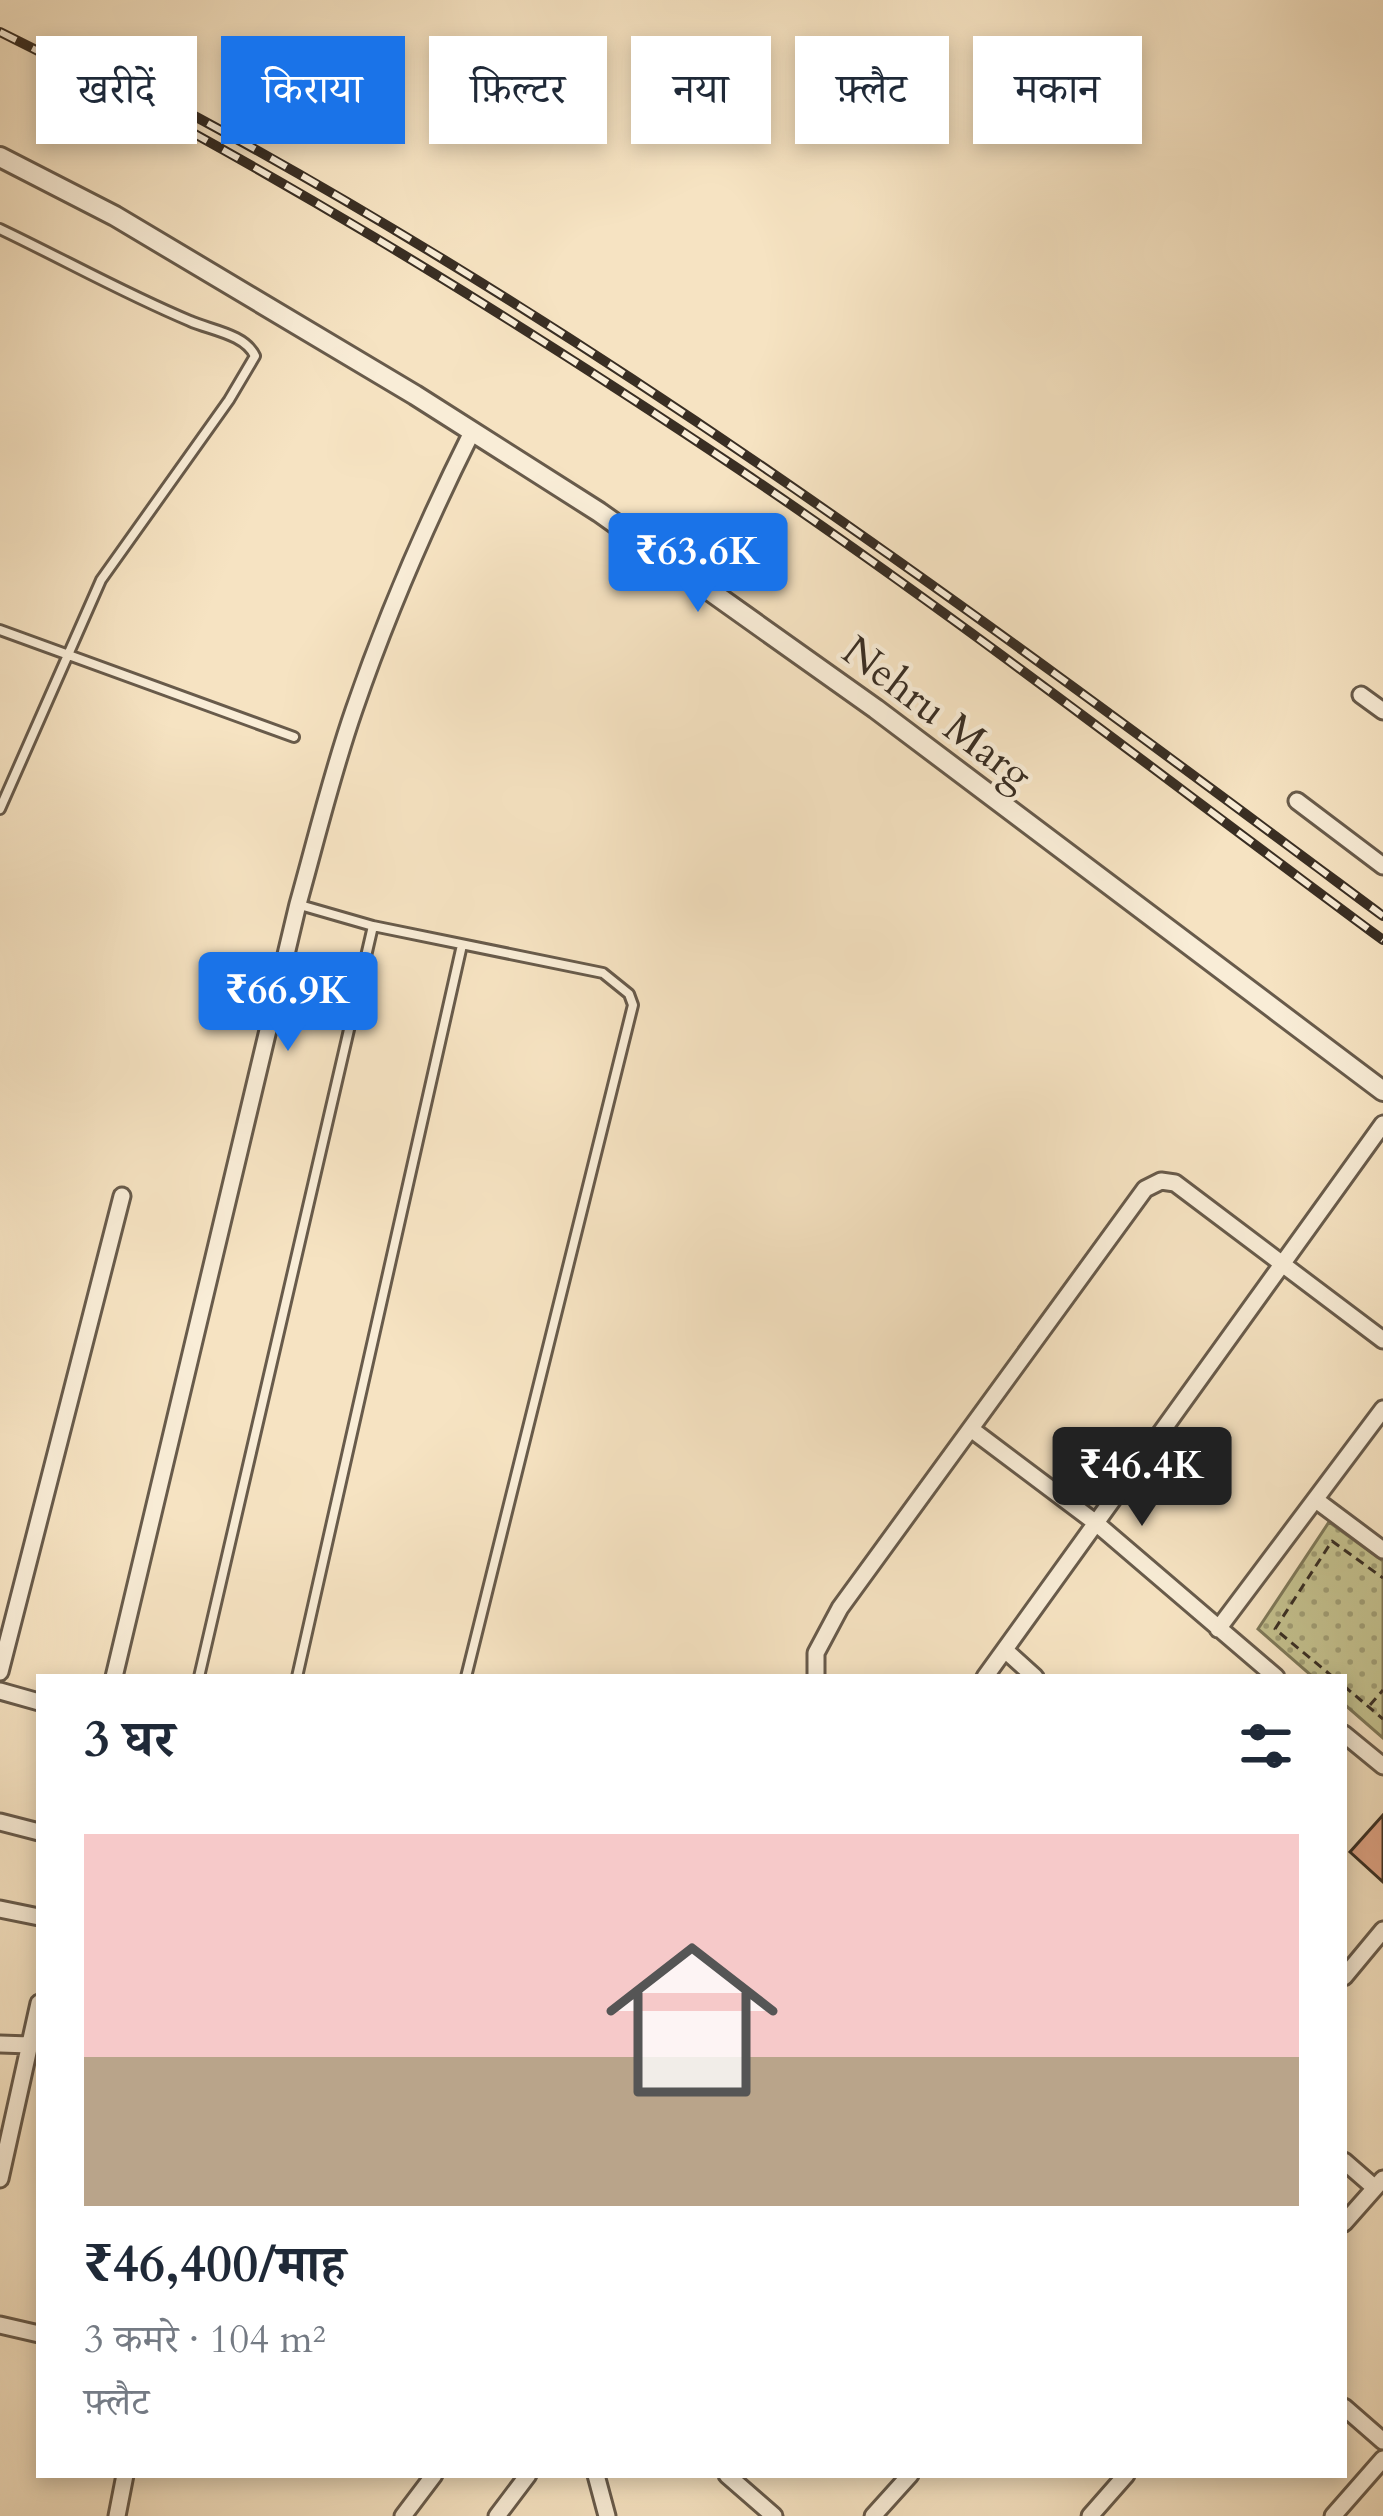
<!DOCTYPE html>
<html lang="hi">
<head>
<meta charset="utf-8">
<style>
  :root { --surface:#fff; --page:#f6f6f7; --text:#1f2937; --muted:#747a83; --accent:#1a73e8 }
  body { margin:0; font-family:Cardo,"Noto Serif Devanagari",serif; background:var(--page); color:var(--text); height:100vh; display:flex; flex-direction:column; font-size:45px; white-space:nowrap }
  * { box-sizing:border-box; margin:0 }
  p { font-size:39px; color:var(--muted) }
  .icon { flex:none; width:66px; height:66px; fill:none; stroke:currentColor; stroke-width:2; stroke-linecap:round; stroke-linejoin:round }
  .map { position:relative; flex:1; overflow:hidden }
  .side { position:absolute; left:36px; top:1674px; width:1311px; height:804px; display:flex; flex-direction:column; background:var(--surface); border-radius:0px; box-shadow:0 6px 18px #0003 }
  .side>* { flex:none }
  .hud { position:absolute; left:36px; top:36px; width:1311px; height:108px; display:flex; gap:24px }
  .price { position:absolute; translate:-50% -102px; padding:0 27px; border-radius:12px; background:var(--accent); color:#fff; font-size:39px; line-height:78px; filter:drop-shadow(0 3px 6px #0008) }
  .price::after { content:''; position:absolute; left:50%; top:72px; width:36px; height:27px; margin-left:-18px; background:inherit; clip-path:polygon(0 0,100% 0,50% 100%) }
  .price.selected { background:#222; color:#fff }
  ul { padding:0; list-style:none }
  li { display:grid; align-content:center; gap:24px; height:636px; padding:0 48px }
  li span { display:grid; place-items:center; height:372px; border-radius:0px; color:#555 }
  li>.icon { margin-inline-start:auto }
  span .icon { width:216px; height:216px; fill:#fffc; stroke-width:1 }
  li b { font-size:51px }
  h2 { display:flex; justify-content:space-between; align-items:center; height:144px; padding:0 48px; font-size:51px }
  .tag { padding:0 42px; border-radius:0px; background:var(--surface); box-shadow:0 6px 18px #0003; font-size:42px; line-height:108px }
  .tag.selected { background:var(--accent); color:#fff }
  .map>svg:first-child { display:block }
  .park { fill:url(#park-dots); stroke:#7e7858; stroke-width:3 }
  .building { fill:#e0a485; stroke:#392e23; stroke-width:3; filter:url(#shadow) }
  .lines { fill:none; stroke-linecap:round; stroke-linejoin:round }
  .service-casing { stroke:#685b4b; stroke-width:14 }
  .minor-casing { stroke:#685b4b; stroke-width:21 }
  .tertiary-casing { stroke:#685b4b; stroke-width:24 }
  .path { stroke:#392e23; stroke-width:3; stroke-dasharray:9 6; stroke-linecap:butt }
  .service { stroke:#f9edd7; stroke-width:8 }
  .minor { stroke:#f9edd7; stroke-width:15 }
  .tertiary { stroke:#f9edd7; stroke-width:18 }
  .rail-casing { stroke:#392e23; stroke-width:10 }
  .rail { stroke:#f9edd7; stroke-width:6; stroke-dasharray:18; stroke-linecap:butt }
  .labels { text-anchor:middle; stroke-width:9; stroke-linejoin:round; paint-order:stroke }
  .street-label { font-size:42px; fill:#392e23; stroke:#f9edd7 }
</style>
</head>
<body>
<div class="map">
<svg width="1383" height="2516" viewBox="0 0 1383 2516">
  <defs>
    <pattern id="park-dots" width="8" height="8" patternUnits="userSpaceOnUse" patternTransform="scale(3)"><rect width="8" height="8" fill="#c4c18e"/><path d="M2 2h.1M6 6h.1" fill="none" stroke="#a09d74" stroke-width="1.8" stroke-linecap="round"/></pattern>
    <filter id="shadow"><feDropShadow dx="6" dy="4" stdDeviation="0" flood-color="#0004"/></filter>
  </defs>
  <rect width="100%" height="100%" fill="#f6e3c2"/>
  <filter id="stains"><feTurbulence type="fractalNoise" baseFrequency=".00167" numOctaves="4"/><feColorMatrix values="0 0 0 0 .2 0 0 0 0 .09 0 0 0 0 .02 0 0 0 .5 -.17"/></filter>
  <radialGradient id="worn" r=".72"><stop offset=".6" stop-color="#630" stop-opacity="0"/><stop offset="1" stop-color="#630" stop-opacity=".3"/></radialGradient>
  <path class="park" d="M1329,1522L1383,1561V1738L1344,1704V1677H1313L1258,1629Z"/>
  <path class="building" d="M1383,1815V1882L1350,1852Z"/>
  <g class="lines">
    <defs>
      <path id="service" d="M0,229C63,259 125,294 190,321C210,330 245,334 255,356L229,400L101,580L0,809
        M0,630L294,737
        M300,905L373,926L603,973L629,994L633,1005L466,1677
        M199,1677L373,926
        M297,1677L462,945"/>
      <path id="minor" d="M1361,695L1383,711
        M1297,801L1383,866
        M971,1429L1096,1523L1276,1677
        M1316,1500L1383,1550
        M1218,1629L1383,1409
        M1005,1650L1035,1677
        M0,1672L122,1196
        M114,1677L298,904C316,840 332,773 354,710C387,614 427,522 472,432
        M816,1677V1653L840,1608L1145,1189L1161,1181L1175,1183L1383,1340
        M985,1677L1383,1124
        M0,1691L39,1702
        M1344,1734L1383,1766
        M0,1822L39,1832
        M0,1909L39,1917
        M1344,1977L1383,1930
        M0,2044L30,2045
        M1344,2161L1375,2188
        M0,2179L39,2003
        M1344,2223L1383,2179
        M0,2325L39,2334
        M1344,2407L1383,2441
        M596,2475L607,2516
        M727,2475L774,2516
        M117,2516L125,2475
        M403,2516L434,2475
        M497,2516L528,2475
        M873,2516L910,2475
        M1090,2516L1126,2475
        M1333,2516L1383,2459"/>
      <path id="tertiary" d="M0,157L115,216L415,395L599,512L876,709L1383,1091"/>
    </defs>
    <use href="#service" class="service-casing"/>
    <use href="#minor" class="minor-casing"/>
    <use href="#tertiary" class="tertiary-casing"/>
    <path class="path" d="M1333,1677L1275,1629L1332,1541L1383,1578
      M1344,1686L1383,1719
      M1370,1705L1383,1690"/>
    <use href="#service" class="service"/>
    <use href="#minor" class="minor"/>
    <use href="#tertiary" class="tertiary"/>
    <defs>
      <path id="rail" d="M0,32C257,159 502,311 740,470C960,618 1170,783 1383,940
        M176,106C608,337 991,625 1383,916"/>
    </defs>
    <use href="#rail" class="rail-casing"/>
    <use href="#rail" class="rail"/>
  </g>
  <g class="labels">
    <g class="street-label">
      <text transform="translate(938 712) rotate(37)" y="15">Nehru Marg</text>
    </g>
  </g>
  <rect width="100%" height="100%" filter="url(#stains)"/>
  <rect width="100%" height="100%" fill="url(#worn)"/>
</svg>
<b class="price" style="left:698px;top:615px">₹63.6K</b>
<b class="price" style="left:288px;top:1054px">₹66.9K</b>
<b class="price selected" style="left:1142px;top:1529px">₹46.4K</b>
<div class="hud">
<a class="tag">खरीदें</a>
<a class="tag selected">किराया</a>
<a class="tag">फ़िल्टर</a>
<a class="tag">नया</a>
<a class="tag">फ़्लैट</a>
<a class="tag">मकान</a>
</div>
<section class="side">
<h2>3 घर<svg class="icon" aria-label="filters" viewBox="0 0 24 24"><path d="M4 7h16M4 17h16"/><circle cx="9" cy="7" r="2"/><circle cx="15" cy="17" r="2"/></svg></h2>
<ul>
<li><span style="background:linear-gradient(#f6c9c9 60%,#b9a48a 0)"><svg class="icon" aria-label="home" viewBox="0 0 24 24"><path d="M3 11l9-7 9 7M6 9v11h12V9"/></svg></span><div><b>₹46,400/माह</b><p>3 कमरे · 104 m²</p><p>फ़्लैट</p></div></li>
</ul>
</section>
</div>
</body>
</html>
